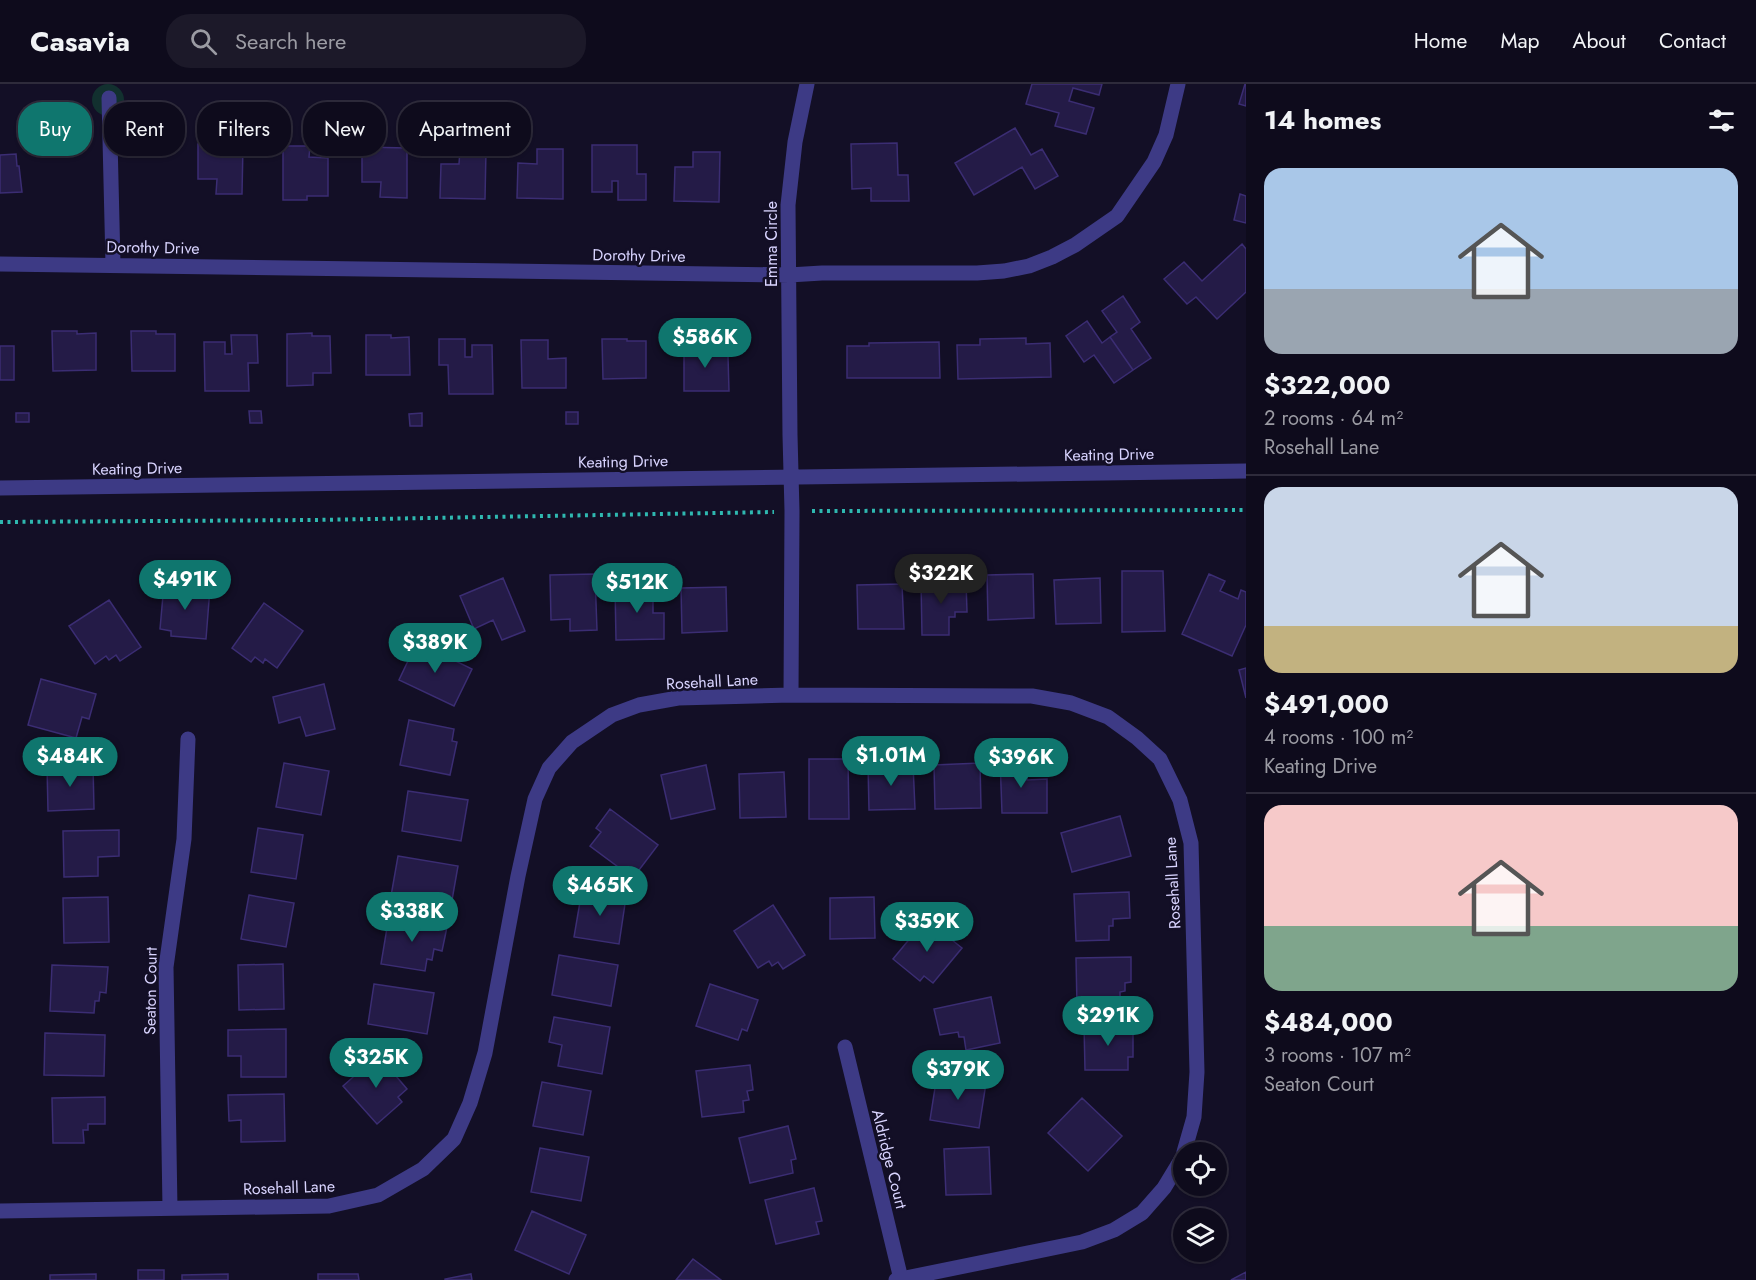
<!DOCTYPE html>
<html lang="en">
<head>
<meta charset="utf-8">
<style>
  :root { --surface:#0e0b1c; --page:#1c1929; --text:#f1f3f6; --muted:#9b9ba3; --line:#2e2b3b; --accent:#0f766e }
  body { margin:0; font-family:Jost,sans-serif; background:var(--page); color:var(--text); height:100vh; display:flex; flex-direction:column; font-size:22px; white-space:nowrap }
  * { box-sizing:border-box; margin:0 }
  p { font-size:20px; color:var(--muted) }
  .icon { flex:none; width:33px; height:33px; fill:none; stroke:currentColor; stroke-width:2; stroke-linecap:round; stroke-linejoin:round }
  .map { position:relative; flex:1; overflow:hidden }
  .side { display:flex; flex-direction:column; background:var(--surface); width:510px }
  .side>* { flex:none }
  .guide { position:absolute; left:18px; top:18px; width:570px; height:54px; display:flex; gap:12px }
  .tools { position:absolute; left:1173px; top:1058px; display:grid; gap:12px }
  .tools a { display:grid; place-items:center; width:54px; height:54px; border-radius:50%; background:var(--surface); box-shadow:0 2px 4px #0004,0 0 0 2px var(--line); font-size:30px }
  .price { position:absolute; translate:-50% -51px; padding:0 14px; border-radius:21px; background:var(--accent); color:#fff; font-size:20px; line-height:39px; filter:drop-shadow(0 2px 3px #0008) }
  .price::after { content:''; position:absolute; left:50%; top:36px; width:18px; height:14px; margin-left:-9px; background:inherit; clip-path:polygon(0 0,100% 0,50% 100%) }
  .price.on { background:#222; color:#fff }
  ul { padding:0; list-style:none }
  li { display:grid; align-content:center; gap:12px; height:318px; padding:0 18px }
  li+li { border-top:2px solid var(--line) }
  li span { display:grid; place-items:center; height:186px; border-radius:18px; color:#555 }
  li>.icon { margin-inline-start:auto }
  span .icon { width:108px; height:108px; fill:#fffc; stroke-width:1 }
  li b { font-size:26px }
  h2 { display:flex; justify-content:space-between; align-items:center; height:72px; padding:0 18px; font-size:26px }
  .tag { padding:0 21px; border-radius:24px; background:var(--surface); box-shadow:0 2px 4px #0004,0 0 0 2px var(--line); font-size:21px; line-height:54px }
  .tag.on { background:var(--accent); color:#fff }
  header { display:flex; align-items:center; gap:36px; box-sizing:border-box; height:84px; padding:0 30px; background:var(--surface); border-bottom:2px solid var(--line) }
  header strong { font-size:28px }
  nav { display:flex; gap:33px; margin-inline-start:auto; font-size:21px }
  .search { width:420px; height:54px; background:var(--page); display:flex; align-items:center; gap:15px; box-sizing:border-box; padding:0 21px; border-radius:24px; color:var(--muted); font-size:22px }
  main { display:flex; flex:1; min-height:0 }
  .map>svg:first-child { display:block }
  .green { fill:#12302f }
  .building { fill:#241b47; stroke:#3b2d73; stroke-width:1.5 }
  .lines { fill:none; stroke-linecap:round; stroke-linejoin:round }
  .path { stroke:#2fb8b0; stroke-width:4; stroke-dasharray:3 4.5; stroke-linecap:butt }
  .minor { stroke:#3d3a85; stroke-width:15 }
  .labels { text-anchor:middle; stroke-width:5; stroke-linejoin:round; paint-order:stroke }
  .street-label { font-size:16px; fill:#d9d4ff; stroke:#130f26 }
</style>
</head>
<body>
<header>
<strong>Casavia</strong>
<div class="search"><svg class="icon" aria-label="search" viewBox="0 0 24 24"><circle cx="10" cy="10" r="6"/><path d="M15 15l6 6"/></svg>Search here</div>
<nav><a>Home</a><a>Map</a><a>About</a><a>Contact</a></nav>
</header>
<main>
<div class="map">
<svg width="1246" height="1196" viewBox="0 0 1246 1196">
  <rect width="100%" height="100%" fill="#130f26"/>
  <path class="green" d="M92 16a16 16 0 1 1 32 0a16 16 0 1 1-32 0Z"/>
  <path class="building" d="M1032,0H1102L1099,11L1073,4L1069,17L1094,24L1086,50L1055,42L1059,29L1026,20Z
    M1245,0H1246V22L1239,20Z
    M1015,44L1031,71L1042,65L1058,92L1035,105L1022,83L974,111L955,79Z
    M897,59L898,91H908L909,117H871V104L852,105L851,60Z
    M198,60L243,61L242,110H216L217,95H198Z
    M592,61H637V90H646V116H618V97H612V108H592Z
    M283,62H310L309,73L328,74V112H307V116H283Z
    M362,63L407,64V114L380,113L381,98H362Z
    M537,65H563V115L517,114L518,79L537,80Z
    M460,66H486L485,115L440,114L441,80H459Z
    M693,68H720L719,118L674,117L675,83H693Z
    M16,70L17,82H19L22,108L0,109V71Z
    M1240,110L1246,112V139L1234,136Z
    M1242,160L1246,165V208L1217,235L1196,213L1187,220L1164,195L1184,178L1202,197Z
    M1123,212L1140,238L1131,245L1151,274L1133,286L1110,253L1117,248L1102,227Z
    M1087,237L1102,259L1110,253L1133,286L1114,299L1094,271L1084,278L1066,252Z
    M52,247H77V250L96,249V286L53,287Z
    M131,247H156V250H175V287H132Z
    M312,249V252H330L331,289H313V301L287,302V250Z
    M231,251H257L258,279H248L249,307H205L204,258H225V270H232Z
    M366,251H391V254L409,253L410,291H366Z
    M1026,254V260L1050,259L1051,293L958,295L957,261H980V255Z
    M439,255H465V273H472V261H492L493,310H449L448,281H439Z
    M602,255H627V257H646V294L603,295Z
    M521,256H548V275L566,274V304H522Z
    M939,258L940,294H847V262H869V259Z
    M684,259H710V272H728L729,307H684Z
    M0,262H14V296H0Z
    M249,327H261L262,339H250Z
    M566,328H578V340H566Z
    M16,329H29V338H16Z
    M422,329V342H410L409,330Z
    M1122,487H1163L1165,547L1122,548Z
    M595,490L597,546L570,547V535L551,536L550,491Z
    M1033,490L1034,534L988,536L987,491Z
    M1209,490L1225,497L1220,507L1238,515L1241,506L1246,508V541L1232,572L1182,550Z
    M503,494L525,547L502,556L493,536L474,545L460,512Z
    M1100,494L1101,539L1056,540L1054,496Z
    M966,497L967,528H955V533H949V551H922L921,498Z
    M164,500L210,504L206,555L171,552V547L160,545Z
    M902,500L904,545H858L857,501Z
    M653,501V529H664V555L616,556L615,502Z
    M726,503L727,547L682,549L681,504Z
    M109,516L141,563L120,577L116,571L109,576L106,572L95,580L69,542Z
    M264,519L303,547L277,584L265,575L263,579L255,573L251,578L232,564Z
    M417,558L472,585L454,622L399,596Z
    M1246,584V614L1239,586Z
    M41,595L96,610L89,635L82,633L76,654L28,641Z
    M324,600L335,645L306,652L300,633L279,639L273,613Z
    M409,636L454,645L452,657L457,658L450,691L400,681Z
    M1000,674H1027V696L1047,695V729H1002Z
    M809,675H848L849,735H809Z
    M284,679L329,687L321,731L276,723Z
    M980,679L981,724L935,725L934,681Z
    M913,680L915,725L869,726L868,681Z
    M93,681L94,725L48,727L47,682Z
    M706,681L715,725L671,735L661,691Z
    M784,688L786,733L740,734L739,690Z
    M408,707L468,716L461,757L402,747Z
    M610,725L658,761L633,794L590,762L601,748L596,744Z
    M1120,732L1131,772L1072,788L1061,749Z
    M258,744L303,751L296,795L251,788Z
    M119,746V772L98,773V792L64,793L63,747Z
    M398,772L458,782L451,822L391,812Z
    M582,806L626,813L619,860L574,853Z
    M1129,808L1130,834L1113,835V842H1109V856L1076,857L1074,810Z
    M249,811L294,819L286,863L241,855Z
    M108,813L109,858L64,859L63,814Z
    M874,813L875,854L830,855V814Z
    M773,821L805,871L783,885L778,878L772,882L769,877L758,884L734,847Z
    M389,832L447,843L442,867L434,865L432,876L427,875L425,887L381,880Z
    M926,835L962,864L933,899L924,892L920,897L893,875Z
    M559,871L618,881L611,922L552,911Z
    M1131,873V898L1125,899V907L1120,908V921L1077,922L1076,874Z
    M283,880L284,925L239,926L238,881Z
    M52,881L108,883L106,909L100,908L99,917H95L94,929L50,927Z
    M374,900L434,909L427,950L368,940Z
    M710,900L758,916L747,947L742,945L738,956L696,942Z
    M991,913L1000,959L966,966L964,953H959L958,948L940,951L934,925Z
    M554,933L610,943L602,990L558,982L562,961L549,958Z
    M1133,940V973H1128V986H1085L1084,941Z
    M286,945V993H241V972H228V946Z
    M45,949L105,951L104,992L44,991Z
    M378,971L407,1005L398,1013L402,1018L377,1040L343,1002Z
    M750,981L753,1006L747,1007L749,1016L743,1017L744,1028L702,1033L696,987Z
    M937,991L986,999L979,1044L930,1036Z
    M542,998L591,1007L583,1051L533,1042Z
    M284,1010L285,1057L241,1058V1036L229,1037L228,1011Z
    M105,1013V1040H88V1046H83L84,1059H53L52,1014Z
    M1082,1014L1122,1052L1088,1087L1048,1049Z
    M788,1042L796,1075L791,1076L793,1089L750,1099L739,1054Z
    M989,1063L991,1110L946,1111L944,1065Z
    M540,1064L589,1073L581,1117L531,1108Z
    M814,1104L822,1137L816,1138L819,1150L776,1160L765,1116Z
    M532,1127L586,1151L569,1190L515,1166Z
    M693,1175L721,1196H676Z
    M138,1186H164V1196H138Z
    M1246,1188V1196H1231Z
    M96,1190V1196H50V1191Z
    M228,1190V1196H182V1191Z
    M318,1190H358L359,1196H318Z
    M471,1190L472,1196H445V1195Z"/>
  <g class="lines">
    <path class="path" d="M812,427L1246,426
      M0,438L314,436L774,428"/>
    <path class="minor" d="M109,14L113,180
      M0,180L789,191L822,189H977L1004,187L1029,182L1052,173L1075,161L1117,132L1154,78L1166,51L1178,0
      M0,404L1246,387
      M791,611L792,427L790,351L788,121L795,58L807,0
      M845,963L901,1195
      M170,1124L166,883L184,755L188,655
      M0,1127L329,1122L378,1111L423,1085L454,1055L470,1019L485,969L518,792L535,715L549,684L572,658L612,631L639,621L678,614L791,611L1032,612L1071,619L1108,633L1137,654L1160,675L1180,716L1191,759L1197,988L1194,1033L1184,1068
      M896,1196L1082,1158L1114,1146L1142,1129L1164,1104L1184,1071"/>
  </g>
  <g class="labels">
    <g class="street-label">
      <text transform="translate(771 160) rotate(-90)" y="6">Emma Circle</text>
      <text transform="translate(153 163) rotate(1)" y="6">Dorothy Drive</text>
      <text transform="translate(639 171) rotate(1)" y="6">Dorothy Drive</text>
      <text transform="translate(1109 370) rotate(-1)" y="6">Keating Drive</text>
      <text transform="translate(623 377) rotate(-1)" y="6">Keating Drive</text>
      <text transform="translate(137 384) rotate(-1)" y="6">Keating Drive</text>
      <text transform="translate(712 597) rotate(-3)" y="6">Rosehall Lane</text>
      <text transform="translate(1172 799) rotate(-93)" y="6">Rosehall Lane</text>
      <text transform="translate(150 907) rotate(-89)" y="6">Seaton Court</text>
      <text transform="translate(890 1075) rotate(76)" y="6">Aldridge Court</text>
      <text transform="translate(289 1103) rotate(-2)" y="6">Rosehall Lane</text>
    </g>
  </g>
</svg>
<div class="tools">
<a><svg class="icon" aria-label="locate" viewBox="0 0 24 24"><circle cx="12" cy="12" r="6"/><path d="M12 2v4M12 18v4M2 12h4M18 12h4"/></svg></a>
<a><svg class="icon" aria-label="layers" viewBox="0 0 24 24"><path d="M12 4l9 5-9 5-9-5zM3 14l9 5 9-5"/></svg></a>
</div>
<b class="price" style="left:705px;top:285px">$586K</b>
<b class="price on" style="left:941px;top:521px">$322K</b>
<b class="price" style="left:185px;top:527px">$491K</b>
<b class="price" style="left:637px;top:530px">$512K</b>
<b class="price" style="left:435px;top:590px">$389K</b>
<b class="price" style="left:891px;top:703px">$1.01M</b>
<b class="price" style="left:70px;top:704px">$484K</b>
<b class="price" style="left:1021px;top:705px">$396K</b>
<b class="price" style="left:600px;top:833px">$465K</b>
<b class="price" style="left:412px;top:859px">$338K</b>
<b class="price" style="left:927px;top:869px">$359K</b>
<b class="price" style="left:1108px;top:963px">$291K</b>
<b class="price" style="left:376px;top:1005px">$325K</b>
<b class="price" style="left:958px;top:1017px">$379K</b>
<div class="guide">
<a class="tag on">Buy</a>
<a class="tag">Rent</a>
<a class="tag">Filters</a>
<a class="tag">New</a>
<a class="tag">Apartment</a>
</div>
</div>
<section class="side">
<h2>14 homes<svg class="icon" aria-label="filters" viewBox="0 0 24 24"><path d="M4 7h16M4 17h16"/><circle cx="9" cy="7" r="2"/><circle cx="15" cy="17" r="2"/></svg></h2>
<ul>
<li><span style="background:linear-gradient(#a9c7e8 65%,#9aa5b1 0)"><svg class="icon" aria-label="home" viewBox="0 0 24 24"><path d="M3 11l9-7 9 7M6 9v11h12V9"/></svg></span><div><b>$322,000</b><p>2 rooms · 64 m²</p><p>Rosehall Lane</p></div></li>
<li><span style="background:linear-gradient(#c9d6e8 75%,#c2b280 0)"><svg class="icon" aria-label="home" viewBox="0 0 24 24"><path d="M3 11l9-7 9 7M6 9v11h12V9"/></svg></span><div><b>$491,000</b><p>4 rooms · 100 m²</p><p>Keating Drive</p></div></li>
<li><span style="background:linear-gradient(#f6c9c9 65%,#7fa58c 0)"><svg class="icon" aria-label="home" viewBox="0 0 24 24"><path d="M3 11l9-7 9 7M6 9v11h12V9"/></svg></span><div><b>$484,000</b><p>3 rooms · 107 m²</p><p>Seaton Court</p></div></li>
</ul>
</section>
</main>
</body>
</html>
